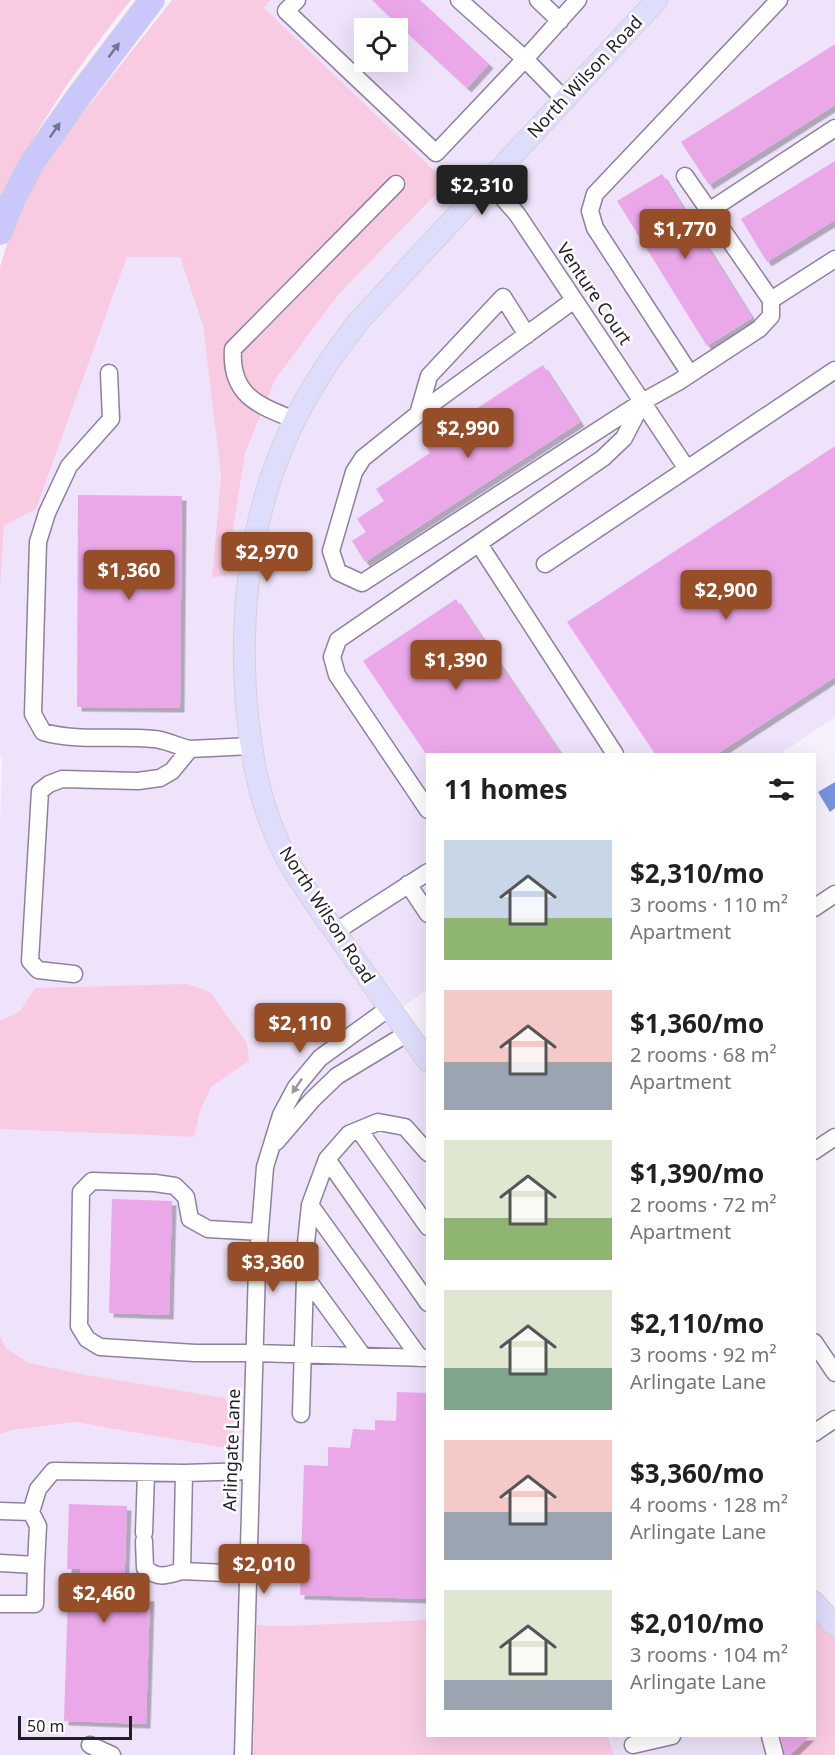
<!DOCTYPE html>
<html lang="en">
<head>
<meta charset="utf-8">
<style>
  :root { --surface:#fff; --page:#f6f6f6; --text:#202124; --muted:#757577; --accent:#954e28 }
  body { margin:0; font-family:"Noto Sans",sans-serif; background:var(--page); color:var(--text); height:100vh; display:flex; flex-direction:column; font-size:22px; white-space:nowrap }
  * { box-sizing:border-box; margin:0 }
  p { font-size:20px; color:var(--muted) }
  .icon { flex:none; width:33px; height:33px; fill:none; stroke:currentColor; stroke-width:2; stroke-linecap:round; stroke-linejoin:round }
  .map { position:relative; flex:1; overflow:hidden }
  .panel { position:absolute; left:426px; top:753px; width:390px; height:984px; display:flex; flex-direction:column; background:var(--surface); border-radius:0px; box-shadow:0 6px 24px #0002 }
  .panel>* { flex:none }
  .buttons { position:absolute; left:354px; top:18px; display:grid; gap:12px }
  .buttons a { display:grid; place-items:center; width:54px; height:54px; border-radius:0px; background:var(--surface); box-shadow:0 6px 24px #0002; font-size:30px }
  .scale { position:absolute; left:18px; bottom:15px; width:114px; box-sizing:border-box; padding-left:6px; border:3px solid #231d28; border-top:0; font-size:16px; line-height:21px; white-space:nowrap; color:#231d28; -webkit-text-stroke:4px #fff; paint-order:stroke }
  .price { position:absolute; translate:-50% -51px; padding:0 14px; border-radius:6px; background:var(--accent); color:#fff; font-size:20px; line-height:39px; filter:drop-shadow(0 2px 3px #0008) }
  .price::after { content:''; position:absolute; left:50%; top:36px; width:18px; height:14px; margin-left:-9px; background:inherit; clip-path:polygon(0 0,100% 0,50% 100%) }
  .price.on { background:#222; color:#fff }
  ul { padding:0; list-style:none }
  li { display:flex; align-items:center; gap:18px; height:150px; padding:0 18px }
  li span { display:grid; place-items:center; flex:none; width:168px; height:120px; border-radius:0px; color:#555 }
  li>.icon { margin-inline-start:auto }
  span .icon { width:72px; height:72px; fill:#fffc; stroke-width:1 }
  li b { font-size:26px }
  h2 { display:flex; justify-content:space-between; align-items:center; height:72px; padding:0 18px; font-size:26px }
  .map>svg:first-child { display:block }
  .built { fill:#eee3fa; fill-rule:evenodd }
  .green { fill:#f9cbe2 }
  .water { fill:#7794de }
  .building { fill:#eba8e9; filter:url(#shadow) }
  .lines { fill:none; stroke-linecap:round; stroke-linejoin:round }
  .minor-casing { stroke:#8f819d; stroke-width:19 }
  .major-casing { stroke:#d3d2d4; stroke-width:23 }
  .highway-casing { stroke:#d3d2d4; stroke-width:26 }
  .minor { stroke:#fff; stroke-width:16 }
  .major { stroke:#dfddfc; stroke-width:21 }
  .highway { stroke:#cac7fa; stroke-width:24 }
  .oneway { fill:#767291 }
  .oneway2 { fill:#9c999e }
  .labels { text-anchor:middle; stroke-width:5; stroke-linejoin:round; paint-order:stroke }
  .street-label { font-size:18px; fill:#231d28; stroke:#fff }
</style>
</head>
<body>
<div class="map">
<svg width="835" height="1755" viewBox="0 0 835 1755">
  <defs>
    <filter id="shadow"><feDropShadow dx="4.5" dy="4.5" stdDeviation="0" flood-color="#0004"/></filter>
  </defs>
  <rect width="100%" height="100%" fill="#f7f1fe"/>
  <path class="built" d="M271,0H835V717L780,754H428L427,990L392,1014L427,1064V1620L282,1626L257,1625L253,1755H0V1434L11,1430L75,1422L230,1449L234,1444L87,1375L29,1363L7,1349L0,1336V1129L194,1137L200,1111L211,1087L35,988L20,1011L0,1021V829L2,760L0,754V591L4,526L36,509L127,257H180L203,326L221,476L212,576H226L245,453L275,380L338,295L447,184L264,8ZM364,28H398V62H364Z
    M595,1736H814L835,1755H603Z"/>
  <path class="green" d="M0,0H131C82,61 28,135 0,208Z
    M172,0H271L264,8L447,183L338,295L275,380L245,453L226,576L212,577L221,476L203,326L180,257H127L36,509L4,526L0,591V267L10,234L34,183L82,114Z
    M187,984L210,992L247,1043L249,1061L211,1087L200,1111L194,1137L0,1129V1021L20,1011L35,988Z
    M0,1336L7,1349L29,1363L87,1375L224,1398L234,1408V1444L230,1449L75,1422L11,1430L0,1434Z
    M815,1614L835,1638V1755H782L777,1736H814Z
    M427,1620L428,1736H608L613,1755H253L257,1625L282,1626Z"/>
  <path class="water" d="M835,782V808L830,812L818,792Z"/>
  <path class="building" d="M372,0H420L489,64L467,88Z
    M835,44V105L709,185L681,142Z
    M835,161V220L767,262L741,219Z
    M662,174L752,318L707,346L617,201Z
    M543,365L580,422L365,562L352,541L366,532L357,519L384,501L376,489L430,453L424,443Z
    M835,446V677L717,754H655L567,622Z
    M78,495L182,496L180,708L77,707Z
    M456,599L561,754H426L363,661Z
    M112,1199L172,1201L169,1315L109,1313Z
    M397,1392L428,1393V1599L300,1595L304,1465L328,1466V1447L350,1448L353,1429L375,1430V1420L396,1421Z
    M69,1504L127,1506L124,1596L150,1597L146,1724L64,1721L68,1594L80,1595V1569H67Z
    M781,1736H810L790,1755H785Z"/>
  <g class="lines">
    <defs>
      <path id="minor" d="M297,0L286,11L436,153L525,59L459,0
        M538,0L560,21
        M564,99L525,59L578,0
        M685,176L771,300
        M488,181L517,214L687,469L835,370
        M709,211L835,128
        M574,300L418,414L363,458L354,472L331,551L338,572L362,583L642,402L678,382L759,329L771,316V300L835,259
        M109,373L111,419L69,466L47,513L38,542L33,714L43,732C79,742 117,735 154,739C167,740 178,747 190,749L251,746
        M690,374L595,228L590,211L595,194L779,0
        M418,414L429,376L503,297L527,335
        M295,420C257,405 230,395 233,349L396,184
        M479,544L615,754
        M545,564L687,469
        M428,810L337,675L332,657L338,640L603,458L624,438L642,403
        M408,884L428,914
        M814,908L835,894
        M335,932L428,872
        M74,974L38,970L30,961L40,791L49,784L62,779L138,781L160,778L172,771L190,749
        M359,1130L428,1227
        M276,1142L312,1100L337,1076L408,1033
        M814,1151L835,1137
        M327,1159L428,1303
        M310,1205L420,1358
        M259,1232L208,1229L190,1219L186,1197L175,1186L155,1183L92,1181L81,1192L79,1326L87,1339L100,1347L195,1353H255L428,1358
        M304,1275L363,1356
        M814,1342L835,1373
        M301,1414L306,1243L310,1205L327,1159L349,1134L378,1122L405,1127L428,1153
        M814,1433L835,1419
        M184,1473L182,1571L248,1574
        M0,1511L31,1512L38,1489L53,1471L184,1473L251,1471
        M144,1533L146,1473
        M144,1541L145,1568C158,1579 166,1576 182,1571
        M0,1563L36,1565L38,1526L31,1512
        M0,1604H35L36,1565
        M770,1736L775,1755
        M90,1745L112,1755
        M633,1745L672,1736
        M243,1755L257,1268L265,1167L281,1115L296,1087L320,1058L389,1008"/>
      <path id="major" d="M428,1061C392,1011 355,961 320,910C304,886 287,863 276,836C257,794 250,745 246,700C238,583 258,469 323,371C333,354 346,339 357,323L657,0
        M814,1602L835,1626"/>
      <path id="highway" d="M0,232L12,201L32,163L79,96L152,0"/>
    </defs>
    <use href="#minor" class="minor-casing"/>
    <use href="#major" class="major-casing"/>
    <use href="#highway" class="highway-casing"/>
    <use href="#minor" class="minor"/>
    <use href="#major" class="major"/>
    <use href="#highway" class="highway"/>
  </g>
  <defs><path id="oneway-solid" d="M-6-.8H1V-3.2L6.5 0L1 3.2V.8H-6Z" transform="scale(1.5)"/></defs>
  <g class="oneway">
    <use href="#oneway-solid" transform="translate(114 50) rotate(-53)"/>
    <use href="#oneway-solid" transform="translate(55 130) rotate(-55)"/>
  </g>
  <use class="oneway2" href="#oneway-solid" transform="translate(297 1086) rotate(124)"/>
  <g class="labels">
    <g class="street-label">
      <text transform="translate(585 77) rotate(-47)" y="6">North Wilson Road</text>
      <text transform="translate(594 294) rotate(56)" y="6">Venture Court</text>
      <text transform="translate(327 915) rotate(57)" y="6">North Wilson Road</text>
      <text transform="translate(232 1450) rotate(-88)" y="6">Arlingate Lane</text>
    </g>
  </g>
</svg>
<div class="buttons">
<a><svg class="icon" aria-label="locate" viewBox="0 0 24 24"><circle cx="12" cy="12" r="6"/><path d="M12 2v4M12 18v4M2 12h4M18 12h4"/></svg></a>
</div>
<div class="scale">50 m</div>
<b class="price on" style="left:482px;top:216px">$2,310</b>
<b class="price" style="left:685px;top:260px">$1,770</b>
<b class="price" style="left:468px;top:459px">$2,990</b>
<b class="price" style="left:267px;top:583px">$2,970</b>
<b class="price" style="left:129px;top:601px">$1,360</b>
<b class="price" style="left:726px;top:621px">$2,900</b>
<b class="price" style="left:456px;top:691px">$1,390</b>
<b class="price" style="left:300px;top:1054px">$2,110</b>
<b class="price" style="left:273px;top:1293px">$3,360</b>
<b class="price" style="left:264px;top:1595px">$2,010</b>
<b class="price" style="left:104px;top:1624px">$2,460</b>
<section class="panel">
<h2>11 homes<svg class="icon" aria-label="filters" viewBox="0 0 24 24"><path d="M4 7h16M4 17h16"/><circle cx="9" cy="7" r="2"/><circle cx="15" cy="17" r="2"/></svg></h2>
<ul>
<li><span style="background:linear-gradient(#c9d6e8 65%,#8fb573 0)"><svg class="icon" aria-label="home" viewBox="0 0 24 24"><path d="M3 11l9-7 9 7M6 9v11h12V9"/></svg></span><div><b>$2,310/mo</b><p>3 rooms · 110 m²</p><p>Apartment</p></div></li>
<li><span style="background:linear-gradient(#f6c9c9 60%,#9aa5b1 0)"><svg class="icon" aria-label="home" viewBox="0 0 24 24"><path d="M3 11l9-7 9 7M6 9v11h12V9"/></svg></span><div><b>$1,360/mo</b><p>2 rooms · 68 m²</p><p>Apartment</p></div></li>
<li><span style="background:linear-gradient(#dfe7d0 65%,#8fb573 0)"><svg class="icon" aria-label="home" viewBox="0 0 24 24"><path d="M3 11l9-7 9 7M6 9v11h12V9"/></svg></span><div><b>$1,390/mo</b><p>2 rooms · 72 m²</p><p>Apartment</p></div></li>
<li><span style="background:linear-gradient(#dfe7d0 65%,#7fa58c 0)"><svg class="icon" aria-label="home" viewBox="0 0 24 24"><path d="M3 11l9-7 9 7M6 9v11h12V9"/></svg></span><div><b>$2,110/mo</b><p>3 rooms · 92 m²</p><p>Arlingate Lane</p></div></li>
<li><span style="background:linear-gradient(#f6c9c9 60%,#9aa5b1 0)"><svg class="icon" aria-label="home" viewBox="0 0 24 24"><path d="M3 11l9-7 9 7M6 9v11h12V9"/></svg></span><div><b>$3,360/mo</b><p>4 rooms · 128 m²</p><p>Arlingate Lane</p></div></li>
<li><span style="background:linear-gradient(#dfe7d0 75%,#9aa5b1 0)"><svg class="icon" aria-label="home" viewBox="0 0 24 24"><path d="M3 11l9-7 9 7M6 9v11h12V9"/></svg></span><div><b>$2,010/mo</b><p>3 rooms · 104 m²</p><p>Arlingate Lane</p></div></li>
</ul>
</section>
</div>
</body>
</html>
